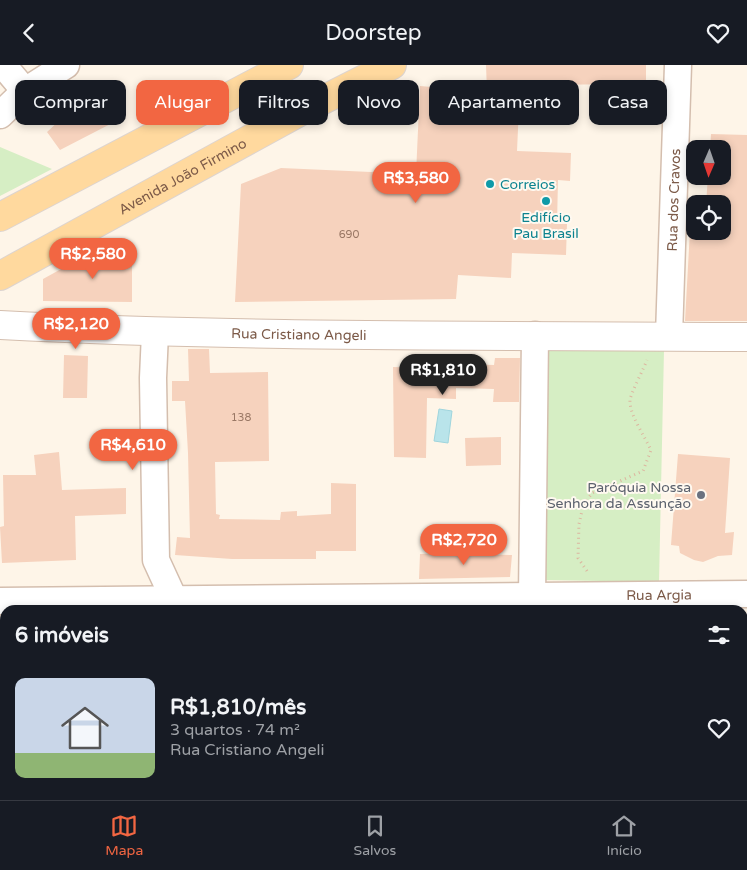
<!DOCTYPE html>
<html lang="pt">
<head>
<meta charset="utf-8">
<style>
  :root { --surface:#171b24; --page:#242831; --text:#f1f3f6; --muted:#9ea1a6; --line:#363941; --accent:#f26642 }
  body { margin:0; font-family:"Varela Round",sans-serif; background:var(--page); color:var(--text); height:100vh; display:flex; flex-direction:column; font-size:19px; white-space:nowrap }
  * { box-sizing:border-box; margin:0 }
  p { font-size:16px; color:var(--muted) }
  .icon { flex:none; width:28px; height:28px; fill:none; stroke:currentColor; stroke-width:2; stroke-linecap:round; stroke-linejoin:round }
  .map { position:relative; flex:1; overflow:hidden }
  .details { position:absolute; left:0px; top:540px; width:748px; height:195px; display:flex; flex-direction:column; background:var(--surface); border-radius:15px 15px 0 0; box-shadow:0 2px 8px #0003 }
  .details>* { flex:none }
  .hud { position:absolute; left:15px; top:15px; width:718px; height:45px; display:flex; gap:10px }
  .needle { width:32px; rotate:182deg }
  .buttons { position:absolute; left:686px; top:75px; display:grid; gap:10px }
  .buttons a { display:grid; place-items:center; width:45px; height:45px; border-radius:10px; background:var(--surface); box-shadow:0 2px 8px #0003; font-size:25px }
  .price { position:absolute; translate:-50% -42px; padding:0 11px; border-radius:18px; background:var(--accent); color:#fff; font-size:16px; line-height:32px; filter:drop-shadow(0 1px 2px #0008) }
  .price::after { content:''; position:absolute; left:50%; top:30px; width:15px; height:11px; margin-left:-8px; background:inherit; clip-path:polygon(0 0,100% 0,50% 100%) }
  .price.active { background:#222; color:#fff }
  ul { padding:0; list-style:none }
  li { display:flex; align-items:center; gap:15px; height:125px; padding:0 15px }
  li span { display:grid; place-items:center; flex:none; width:140px; height:100px; border-radius:10px; color:#555 }
  li>.icon { margin-inline-start:auto }
  span .icon { width:60px; height:60px; fill:#fffc; stroke-width:1 }
  li b { font-size:21px }
  h2 { display:flex; justify-content:space-between; align-items:center; height:60px; padding:0 15px; font-size:21px }
  .pill { padding:0 18px; border-radius:10px; background:var(--surface); box-shadow:0 2px 8px #0003; font-size:18px; line-height:45px }
  .pill.active { background:var(--accent); color:#fff }
  header { display:flex; justify-content:space-between; align-items:center; height:65px; padding:0 15px; background:var(--surface); font-size:22px; font-weight:600 }
  .tabs { display:flex; justify-content:space-around; align-items:center; height:70px; border-top:1px solid var(--line); background:var(--surface); font-size:14px; color:var(--muted) }
  .tabs a { display:grid; justify-items:center; gap:2px }
  .tabs .active { color:var(--accent) }
  .map>svg:first-child { display:block }
  .green { fill:#d6eec4 }
  .water { fill:#b9e4ea; stroke:#9fd5dd }
  .building { fill:#f6d2bd }
  .lines { fill:none; stroke-linecap:round; stroke-linejoin:round }
  .minor-casing { stroke:#d4beae; stroke-width:29 }
  .tertiary-casing { stroke:#d4beae; stroke-width:30 }
  .primary-casing { stroke:#ddd4cf; stroke-width:30 }
  .path { stroke:#dcb59f; stroke-width:3; stroke-dasharray:1 4; stroke-linecap:butt }
  .minor { stroke:#fff; stroke-width:26 }
  .tertiary { stroke:#fff; stroke-width:28 }
  .primary { stroke:#ffd99e; stroke-width:28 }
  .culture-dot { fill:#0f9aa8; stroke:#fff9f0; stroke-width:2 }
  .worship-dot { fill:#6b7280; stroke:#fff9f0; stroke-width:2 }
  .labels { text-anchor:middle; stroke-width:4; stroke-linejoin:round; paint-order:stroke }
  .number-label { font-size:11px; fill:#9a7865 }
  .street-label { font-size:14px; fill:#7c5a48; stroke:#fff9f0 }
  .culture-label { font-size:14px; fill:#0d838f; stroke:#fff9f0; text-anchor:start }
  .worship-label { font-size:14px; fill:#5b616d; stroke:#fff9f0; text-anchor:end }
</style>
</head>
<body>
<header><svg class="icon" aria-label="back" viewBox="0 0 24 24"><path d="M15 5l-7 7 7 7"/></svg>Doorstep<svg class="icon" aria-label="heart" viewBox="0 0 24 24"><path d="M12 20l-8-8c-3-5 5-10 8-4 3-6 11-1 8 4z"/></svg></header>
<div class="map">
<svg width="747" height="735" viewBox="0 0 747 735">
  <rect width="100%" height="100%" fill="#fef5e8"/>
  <path class="green" d="M0,82L52,104L0,131Z
    M549,282L664,285L659,517L544,515Z"/>
  <path class="water" d="M439,344L452,346L448,378L434,376Z"/>
  <path class="building" d="M486,0H646V19L520,20L517,86L571,88L570,116L558,115L557,159H567L566,190L512,188L511,213L458,210L456,234L235,237L241,119L281,103L416,109L420,21L487,27Z
    M110,24L122,53L60,85L47,67L74,42Z
    M711,69L747,70V256H685L691,147L695,148V166H722V139H706L708,111H722V84H710Z
    M92,187H132V237L43,236V214Z
    M188,284H209L210,308L268,307L269,396L215,397L216,449L220,450L219,454L280,455L281,447L297,446V451L331,449V418L356,419V486H316V494H232L175,490L177,472L190,473L188,388L185,336H172V316H189Z
    M64,290L88,291L87,333H63Z
    M495,293H520L519,337H493L494,324L456,323V334L427,333L426,393L394,392L393,302L430,303V298L494,300Z
    M501,372V400L466,401L465,373Z
    M59,387L62,425L126,423V449L75,451L76,495L2,498L0,462L4,461L3,410H36L34,390Z
    M678,389L730,393L725,468L734,467L732,490L718,491L703,497L694,495L680,488L679,481L671,480Z
    M444,488L512,490L510,512L419,514L420,489Z"/>
  <g class="lines">
    <defs>
      <g id="minor">
        <path d="M3,0L25,26"/>
        <path d="M0,50L25,26L66,0"/>
        <path d="M155,268L153,313L156,495L179,545"/>
        <path id="s1" d="M669,271L678,0"/>
        <path id="s2" d="M0,536L747,529"/>
        <path d="M534,545L532,533L535,270"/>
        <path d="M230,730L231,735"/>
        <path d="M583,730L585,735"/>
      </g>
      <g id="tertiary">
        <path id="s3" d="M0,260C249,273 498,270 747,272"/>
      </g>
      <g id="primary">
        <path d="M0,152L289,0"/>
        <path id="s4" d="M0,211L305,44L392,0"/>
      </g>
    </defs>
    <use href="#minor" class="minor-casing"/>
    <use href="#tertiary" class="tertiary-casing"/>
    <use href="#primary" class="primary-casing"/>
    <path class="path" d="M587,506L578,493L579,459L583,441L592,428L643,406L651,385C645,372 629,349 630,335C631,328 644,303 647,295"/>
    <use href="#minor" class="minor"/>
    <use href="#tertiary" class="tertiary"/>
    <use href="#primary" class="primary"/>
  </g>
  <g class="culture-dot">
    <circle cx="490" cy="119" r="5"/>
    <circle cx="546" cy="136" r="5"/>
  </g>
  <circle class="worship-dot" cx="701" cy="430" r="5"/>
  <g class="labels">
    <g class="number-label">
      <text x="349" y="173">690</text>
      <text x="241" y="356">138</text>
    </g>
    <g class="street-label">
      <text dy="5" stroke="none"><textPath href="#s4" startOffset="208">Avenida João Firmino</textPath></text>
      <text dy="5" stroke="none"><textPath href="#s1" startOffset="136">Rua dos Cravos</textPath></text>
      <text dy="5" stroke="none"><textPath href="#s3" startOffset="299">Rua Cristiano Angeli</textPath></text>
      <text dy="5" stroke="none"><textPath href="#s2" startOffset="659">Rua Argia</textPath></text>
    </g>
    <g class="culture-label">
      <text x="500" y="124">Correios</text>
      <text x="546" y="157" text-anchor="middle">Edifício<tspan x="546" dy="16">Pau Brasil</tspan></text>
    </g>
    <g class="worship-label">
      <text x="691" y="427">Paróquia Nossa<tspan x="691" dy="16">Senhora da Assunção</tspan></text>
    </g>
  </g>
</svg>
<div class="buttons">
<a><svg class="needle" viewBox="-14 -14 28 28"><path d="M0-13l5 13h-10z" fill="#e53935"/><path d="M0 13l5-13h-10z" fill="#9ea1a6"/></svg></a>
<a><svg class="icon" aria-label="locate" viewBox="0 0 24 24"><circle cx="12" cy="12" r="6"/><path d="M12 2v4M12 18v4M2 12h4M18 12h4"/></svg></a>
</div>
<b class="price" style="left:416px;top:139px">R$3,580</b>
<b class="price" style="left:93px;top:215px">R$2,580</b>
<b class="price" style="left:76px;top:285px">R$2,120</b>
<b class="price active" style="left:443px;top:331px">R$1,810</b>
<b class="price" style="left:133px;top:406px">R$4,610</b>
<b class="price" style="left:464px;top:501px">R$2,720</b>
<div class="hud">
<a class="pill">Comprar</a>
<a class="pill active">Alugar</a>
<a class="pill">Filtros</a>
<a class="pill">Novo</a>
<a class="pill">Apartamento</a>
<a class="pill">Casa</a>
</div>
<section class="details">
<h2>6 imóveis<svg class="icon" aria-label="filters" viewBox="0 0 24 24"><path d="M4 7h16M4 17h16"/><circle cx="9" cy="7" r="2"/><circle cx="15" cy="17" r="2"/></svg></h2>
<ul>
<li><span style="background:linear-gradient(#c9d6e8 75%,#8fb573 0)"><svg class="icon" aria-label="home" viewBox="0 0 24 24"><path d="M3 11l9-7 9 7M6 9v11h12V9"/></svg></span><div><b>R$1,810/mês</b><p>3 quartos · 74 m²</p><p>Rua Cristiano Angeli</p></div><svg class="icon" aria-label="heart" viewBox="0 0 24 24"><path d="M12 20l-8-8c-3-5 5-10 8-4 3-6 11-1 8 4z"/></svg></li>
</ul>
</section>
</div>
<nav class="tabs">
<a class="active"><svg class="icon" aria-label="map" viewBox="0 0 24 24"><path d="M3 6l6-2 6 2 6-2v14l-6 2-6-2-6 2zM9 4v14M15 6v14"/></svg>Mapa</a>
<a><svg class="icon" aria-label="saved" viewBox="0 0 24 24"><path d="M7 4h10v16l-5-4-5 4z"/></svg>Salvos</a>
<a><svg class="icon" aria-label="home" viewBox="0 0 24 24"><path d="M3 11l9-7 9 7M6 9v11h12V9"/></svg>Início</a>
</nav>
</body>
</html>
